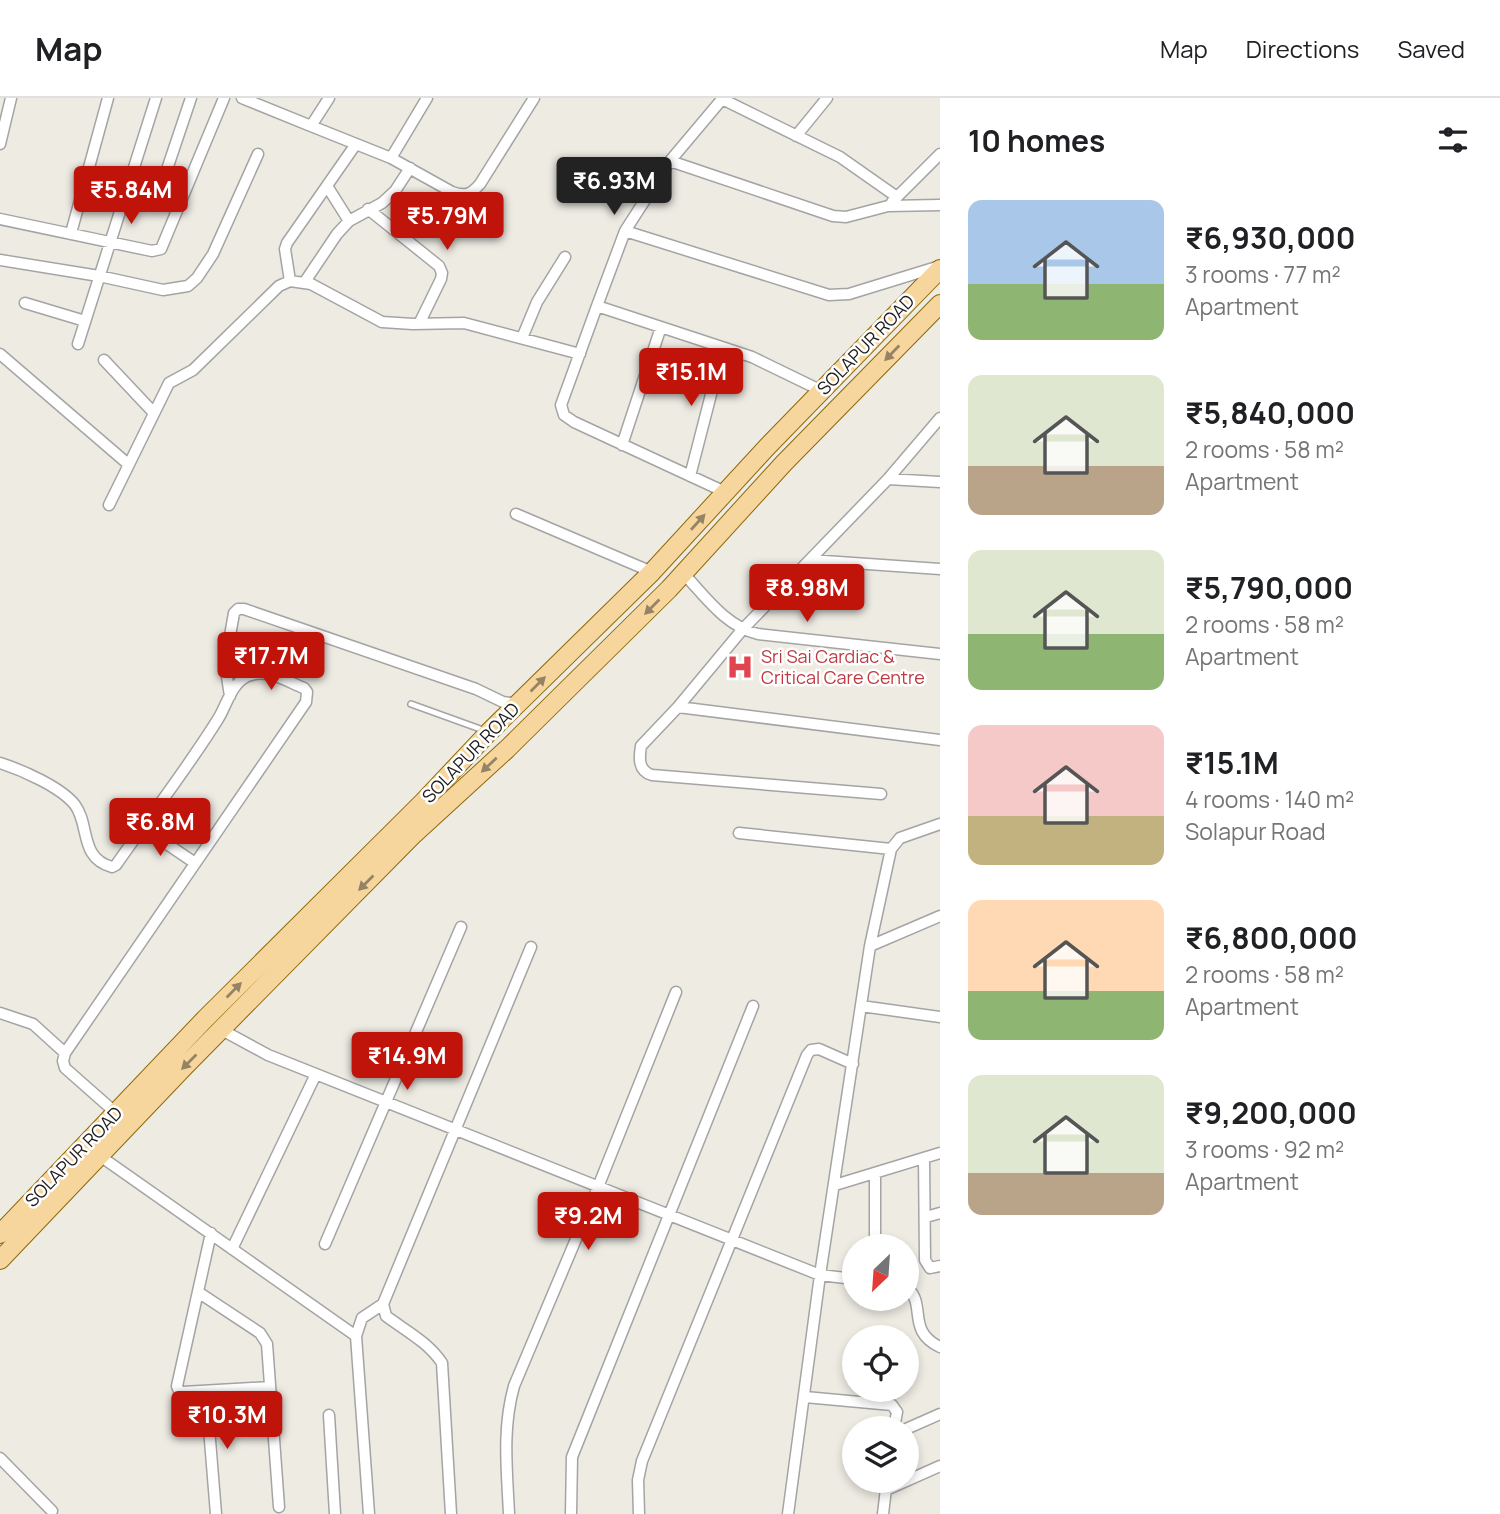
<!DOCTYPE html>
<html lang="en">
<head>
<meta charset="utf-8">
<style>
  :root { --surface:#fff; --page:#f2f2f2; --text:#202124; --muted:#757577; --line:#e0e0e0; --accent:#c0130a }
  body { margin:0; font-family:Manrope,sans-serif; background:var(--page); color:var(--text); height:100vh; display:flex; flex-direction:column; font-size:26px; white-space:nowrap }
  * { box-sizing:border-box; margin:0 }
  p { font-size:23px; color:var(--muted) }
  .icon { flex:none; width:38px; height:38px; fill:none; stroke:currentColor; stroke-width:2; stroke-linecap:round; stroke-linejoin:round }
  .map { position:relative; flex:1; overflow:hidden }
  .details { display:flex; flex-direction:column; background:var(--surface); width:560px }
  .details>* { flex:none }
  .needle { width:46px; rotate:205deg }
  .tools { position:absolute; left:842px; top:1136px; display:grid; gap:14px }
  .tools a { display:grid; place-items:center; width:77px; height:77px; border-radius:50%; background:var(--surface); box-shadow:0 4px 10px #0003; font-size:35px }
  .price { position:absolute; translate:-50% -60px; padding:0 16px; border-radius:7px; background:var(--accent); color:#fff; font-size:23px; line-height:46px; filter:drop-shadow(0 2px 4px #0008) }
  .price::after { content:''; position:absolute; left:50%; top:42px; width:21px; height:16px; margin-left:-10px; background:inherit; clip-path:polygon(0 0,100% 0,50% 100%) }
  .price.current { background:#222; color:#fff }
  ul { padding:0; list-style:none }
  li { display:flex; align-items:center; gap:21px; height:175px; padding:0 28px }
  li span { display:grid; place-items:center; flex:none; width:196px; height:140px; border-radius:14px; color:#555 }
  li>.icon { margin-inline-start:auto }
  span .icon { width:84px; height:84px; fill:#fffc; stroke-width:1 }
  li b { font-size:30px }
  h2 { display:flex; justify-content:space-between; align-items:center; height:84px; padding:0 28px; font-size:30px }
  header { display:flex; align-items:center; gap:42px; box-sizing:border-box; height:98px; padding:0 35px; background:var(--surface); border-bottom:2px solid var(--line) }
  header strong { font-size:33px }
  nav { display:flex; gap:38px; margin-inline-start:auto; font-size:24px }
  main { display:flex; flex:1; min-height:0 }
  .map>svg:first-child { display:block }
  .lines { fill:none; stroke-linecap:round; stroke-linejoin:round }
  .service-casing { stroke:#a4a4a4; stroke-width:8 }
  .minor-casing { stroke:#a4a4a4; stroke-width:13 }
  .primary-casing { stroke:#8e6907; stroke-width:20 }
  .service { stroke:#fff; stroke-width:5 }
  .minor { stroke:#fff; stroke-width:10 }
  .primary { stroke:#f7d69e; stroke-width:18 }
  .oneway { fill:#958364 }
  .labels { text-anchor:middle; stroke-width:5; stroke-linejoin:round; paint-order:stroke }
  .street-label { font-size:18px; fill:#1d1d1d; stroke:#fff }
  .health-label { font-size:18px; fill:#be3a42; stroke:#fff; text-anchor:start }
</style>
</head>
<body>
<header>
<strong>Map</strong>
<nav><a>Map</a><a>Directions</a><a>Saved</a></nav>
</header>
<main>
<div class="map">
<svg width="940" height="1416" viewBox="0 0 940 1416">
  <rect width="100%" height="100%" fill="#eeebe3"/>
  <g class="lines">
    <defs>
      <path id="service" d="M411,606L483,632"/>
      <path id="minor" d="M242,0L311,28L329,0
        M722,1L840,59L897,99
        M311,28L391,60L427,0
        M796,38L827,0
        M0,46L11,0
        M391,60L452,94C466,99 471,96 480,86L534,0
        M670,63L723,0
        M327,88L349,123
        M157,101L191,0
        M892,104L940,56
        M940,107L888,108L846,119L833,118L670,63L625,133L829,197L849,196L940,168
        M368,111L439,168L442,175L441,181L419,226
        M0,121L152,153L161,151L224,0
        M71,135L108,0
        M0,162L99,178L163,192L188,188L197,180L213,156L258,56
        M290,183L285,151L287,145L356,46
        M304,185L337,136L349,123L382,105L395,93L410,70
        M25,205L85,223
        M597,208L625,133
        M522,240L537,204L565,159
        M78,246L156,0
        M0,256L128,366
        M104,262L153,314
        M622,347L661,229
        M690,378L723,250
        M888,381L940,384
        M725,394L574,324L564,317L561,307L597,208L752,259L822,293
        M109,407L169,285L193,272L279,188L290,183L311,186L382,224L413,226L464,225L580,256
        M516,416L652,474
        M810,462L940,471
        M683,475C705,498 725,528 758,536L940,556
        M230,598L225,566L234,515L238,511H244L476,591L503,604L518,606
        M678,609L940,642
        M0,665C22,672 61,689 75,707C90,727 79,760 112,769L116,767C150,718 187,671 218,621C227,607 231,585 248,578C267,570 286,583 304,590L307,594L306,604L65,955L63,963L65,970L116,1015
        M881,696L652,677C638,673 639,660 641,648L678,609L742,532L888,381L940,320
        M142,729L195,765
        M739,735L891,751
        M870,848L940,818
        M861,908L940,919
        M0,915L33,926L65,955
        M218,932L220,934L222,932L268,957L820,1177L854,1181
        M100,1058L356,1238
        M924,1060L925,1162L930,1170L940,1168
        M875,1075V1148
        M835,1087L940,1055
        M926,1119L940,1115
        M211,1135L177,1288L179,1293L183,1294L270,1289
        M325,1146L461,829
        M232,1151L316,976
        M906,1189C928,1206 905,1232 940,1249
        M198,1194L260,1235L267,1246L279,1409
        M206,1293L216,1416
        M805,1299L892,1307L897,1314L894,1330
        M329,1317L335,1416
        M906,1331L940,1316
        M0,1360L52,1413
        M886,1392L940,1368
        M369,1416L356,1238L362,1220L383,1206
        M451,1416L442,1265C428,1244 406,1233 386,1218L383,1206L531,849
        M509,1416C507,1372 502,1331 514,1288L598,1089L676,894
        M571,1416L572,1359L753,908
        M639,1416L638,1382L642,1363L807,957L811,952L819,951L853,966
        M788,1416L820,1177L870,848L891,751L900,740L940,726
        M883,1416L887,1382"/>
      <path id="primary" d="M0,1136L205,921L422,705L489,634L652,474L767,349L940,171
        M0,1162L184,969L414,736L507,651L669,491L784,365L940,206"/>
    </defs>
    <use href="#service" class="service-casing"/>
    <use href="#minor" class="minor-casing"/>
    <use href="#primary" class="primary-casing"/>
    <use href="#service" class="service"/>
    <use href="#minor" class="minor"/>
    <use href="#primary" class="primary"/>
  </g>
  <defs><path id="oneway-solid" d="M-6-.8H1V-3.2L6.5 0L1 3.2V.8H-6Z" transform="scale(1.75)"/></defs>
  <g class="oneway">
    <use href="#oneway-solid" transform="translate(892 255) rotate(134)"/>
    <use href="#oneway-solid" transform="translate(698 424) rotate(-48)"/>
    <use href="#oneway-solid" transform="translate(652 509) rotate(135)"/>
    <use href="#oneway-solid" transform="translate(538 586) rotate(-45)"/>
    <use href="#oneway-solid" transform="translate(489 667) rotate(137)"/>
    <use href="#oneway-solid" transform="translate(366 785) rotate(135)"/>
    <use href="#oneway-solid" transform="translate(234 892) rotate(-45)"/>
    <use href="#oneway-solid" transform="translate(189 964) rotate(135)"/>
  </g>
  <defs>
    <symbol id="hospital-bare" viewBox="-9 -9 18 18"><path d="M-5-5h3v3.5h4V-5h3V5h-3V1.5h-4V5h-3Z" fill="#e0444e" stroke="#fff" stroke-width="2.5" paint-order="stroke"/></symbol>
  </defs>
  <g fill-rule="evenodd">
    <use href="#hospital-bare" x="721" y="550" width="38" height="38"/>
  </g>
  <g class="labels">
    <g class="street-label">
      <text transform="translate(866 247) rotate(-46)" y="6">SOLAPUR ROAD</text>
      <text transform="translate(471 655) rotate(-46)" y="6">SOLAPUR ROAD</text>
      <text transform="translate(74 1059) rotate(-46)" y="6">SOLAPUR ROAD</text>
    </g>
    <g class="health-label">
      <text x="761" y="565">Sri Sai Cardiac &amp;<tspan x="761" dy="21">Critical Care Centre</tspan></text>
    </g>
  </g>
</svg>
<div class="tools">
<a><svg class="needle" viewBox="-14 -14 28 28"><path d="M0-13l5 13h-10z" fill="#e53935"/><path d="M0 13l5-13h-10z" fill="#757577"/></svg></a>
<a><svg class="icon" aria-label="locate" viewBox="0 0 24 24"><circle cx="12" cy="12" r="6"/><path d="M12 2v4M12 18v4M2 12h4M18 12h4"/></svg></a>
<a><svg class="icon" aria-label="layers" viewBox="0 0 24 24"><path d="M12 4l9 5-9 5-9-5zM3 14l9 5 9-5"/></svg></a>
</div>
<b class="price current" style="left:614px;top:119px">₹6.93M</b>
<b class="price" style="left:131px;top:128px">₹5.84M</b>
<b class="price" style="left:447px;top:154px">₹5.79M</b>
<b class="price" style="left:691px;top:310px">₹15.1M</b>
<b class="price" style="left:807px;top:526px">₹8.98M</b>
<b class="price" style="left:271px;top:594px">₹17.7M</b>
<b class="price" style="left:160px;top:760px">₹6.8M</b>
<b class="price" style="left:407px;top:994px">₹14.9M</b>
<b class="price" style="left:588px;top:1154px">₹9.2M</b>
<b class="price" style="left:227px;top:1353px">₹10.3M</b>
</div>
<section class="details">
<h2>10 homes<svg class="icon" aria-label="filters" viewBox="0 0 24 24"><path d="M4 7h16M4 17h16"/><circle cx="9" cy="7" r="2"/><circle cx="15" cy="17" r="2"/></svg></h2>
<ul>
<li><span style="background:linear-gradient(#a9c7e8 60%,#8fb573 0)"><svg class="icon" aria-label="home" viewBox="0 0 24 24"><path d="M3 11l9-7 9 7M6 9v11h12V9"/></svg></span><div><b>₹6,930,000</b><p>3 rooms · 77 m²</p><p>Apartment</p></div></li>
<li><span style="background:linear-gradient(#dfe7d0 65%,#b9a48a 0)"><svg class="icon" aria-label="home" viewBox="0 0 24 24"><path d="M3 11l9-7 9 7M6 9v11h12V9"/></svg></span><div><b>₹5,840,000</b><p>2 rooms · 58 m²</p><p>Apartment</p></div></li>
<li><span style="background:linear-gradient(#dfe7d0 60%,#8fb573 0)"><svg class="icon" aria-label="home" viewBox="0 0 24 24"><path d="M3 11l9-7 9 7M6 9v11h12V9"/></svg></span><div><b>₹5,790,000</b><p>2 rooms · 58 m²</p><p>Apartment</p></div></li>
<li><span style="background:linear-gradient(#f6c9c9 65%,#c2b280 0)"><svg class="icon" aria-label="home" viewBox="0 0 24 24"><path d="M3 11l9-7 9 7M6 9v11h12V9"/></svg></span><div><b>₹15.1M</b><p>4 rooms · 140 m²</p><p>Solapur Road</p></div></li>
<li><span style="background:linear-gradient(#ffd9b3 65%,#8fb573 0)"><svg class="icon" aria-label="home" viewBox="0 0 24 24"><path d="M3 11l9-7 9 7M6 9v11h12V9"/></svg></span><div><b>₹6,800,000</b><p>2 rooms · 58 m²</p><p>Apartment</p></div></li>
<li><span style="background:linear-gradient(#dfe7d0 70%,#b9a48a 0)"><svg class="icon" aria-label="home" viewBox="0 0 24 24"><path d="M3 11l9-7 9 7M6 9v11h12V9"/></svg></span><div><b>₹9,200,000</b><p>3 rooms · 92 m²</p><p>Apartment</p></div></li>
</ul>
</section>
</main>
</body>
</html>
